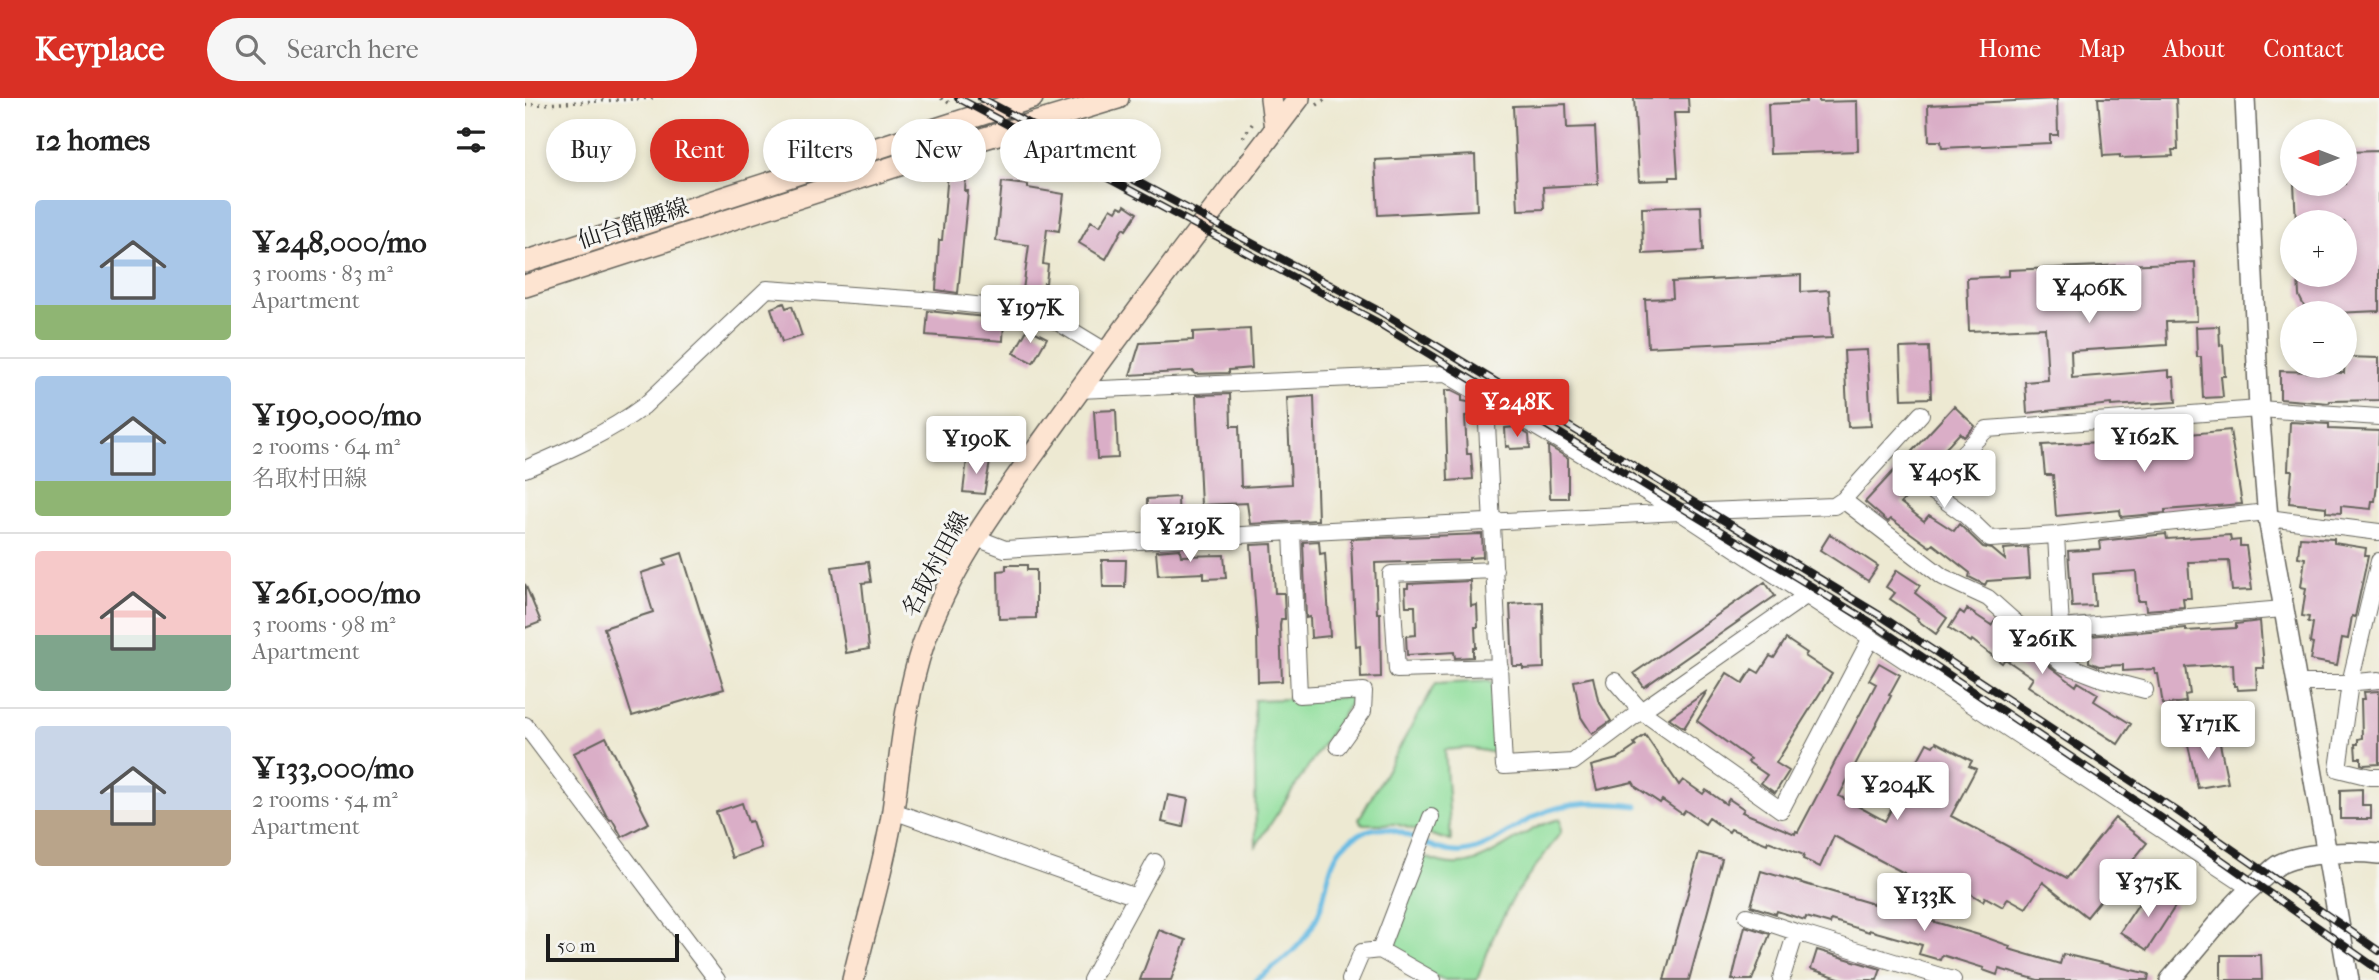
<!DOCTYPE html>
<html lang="en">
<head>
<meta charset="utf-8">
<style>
  :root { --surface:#fff; --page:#f6f6f6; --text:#222; --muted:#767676; --line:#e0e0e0; --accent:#d93025 }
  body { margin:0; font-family:"IM FELL French Canon","Noto Serif JP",serif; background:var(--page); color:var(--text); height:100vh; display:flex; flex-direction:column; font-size:26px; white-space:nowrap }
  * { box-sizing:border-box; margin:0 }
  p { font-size:23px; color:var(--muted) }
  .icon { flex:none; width:38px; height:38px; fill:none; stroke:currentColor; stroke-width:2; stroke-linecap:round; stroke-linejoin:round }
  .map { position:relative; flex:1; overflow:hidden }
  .sheet { display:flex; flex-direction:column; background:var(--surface); width:525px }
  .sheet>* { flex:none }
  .hud { position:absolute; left:21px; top:21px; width:665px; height:63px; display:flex; gap:14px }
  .needle { width:46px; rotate:270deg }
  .fabs { position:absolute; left:1755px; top:21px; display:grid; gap:14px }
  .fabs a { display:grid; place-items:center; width:77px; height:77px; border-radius:50%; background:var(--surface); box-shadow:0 4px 10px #0003; font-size:35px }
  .scale { position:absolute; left:21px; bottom:18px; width:133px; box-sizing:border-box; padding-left:7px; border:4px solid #1c1c1c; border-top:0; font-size:19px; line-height:24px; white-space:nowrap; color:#1c1c1c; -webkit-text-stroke:5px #f6f6f2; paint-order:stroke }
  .price { position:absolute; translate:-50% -60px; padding:0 16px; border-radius:7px; background:#fff; color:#222; font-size:23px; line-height:46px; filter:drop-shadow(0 2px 4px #0008) }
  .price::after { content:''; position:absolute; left:50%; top:42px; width:21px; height:16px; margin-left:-10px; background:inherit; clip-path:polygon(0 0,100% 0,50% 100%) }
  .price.current { background:var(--accent); color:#fff }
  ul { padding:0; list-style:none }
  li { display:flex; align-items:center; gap:21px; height:175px; padding:0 35px }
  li+li { border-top:2px solid var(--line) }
  li span { display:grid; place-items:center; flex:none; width:196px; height:140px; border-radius:7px; color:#555 }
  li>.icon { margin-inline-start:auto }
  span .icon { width:84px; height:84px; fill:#fffc; stroke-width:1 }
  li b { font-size:30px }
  h2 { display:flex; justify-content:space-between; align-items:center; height:84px; padding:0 35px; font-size:30px }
  .tag { padding:0 24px; border-radius:32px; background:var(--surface); box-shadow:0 4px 10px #0003; font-size:24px; line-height:63px }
  .tag.current { background:var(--accent); color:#fff }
  header { display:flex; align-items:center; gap:42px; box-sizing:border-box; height:98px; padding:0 35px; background:var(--accent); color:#fff }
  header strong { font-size:33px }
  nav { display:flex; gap:38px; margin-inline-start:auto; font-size:24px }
  .search { width:490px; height:63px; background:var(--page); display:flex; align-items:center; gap:18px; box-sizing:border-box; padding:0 24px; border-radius:38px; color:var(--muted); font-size:26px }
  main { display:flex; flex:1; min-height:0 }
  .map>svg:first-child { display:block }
  .green { fill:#92df9d; stroke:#577e5c; stroke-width:2 }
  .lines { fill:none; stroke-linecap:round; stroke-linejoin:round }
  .stream { stroke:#67bbe3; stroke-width:5 }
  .building { fill:#daaec7 }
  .minor-casing { stroke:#65645c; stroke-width:18 }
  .tertiary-casing { stroke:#65645c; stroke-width:22 }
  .secondary-casing { stroke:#65645c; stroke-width:24 }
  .path { stroke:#65645c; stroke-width:3.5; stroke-dasharray:2 5; stroke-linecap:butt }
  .minor { stroke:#fff; stroke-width:16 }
  .tertiary { stroke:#fff; stroke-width:19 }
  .secondary { stroke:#fde4d1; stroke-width:21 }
  .rail-casing { stroke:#1c1c1c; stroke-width:8 }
  .rail { stroke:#f6f6f2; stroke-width:5; stroke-dasharray:16; stroke-linecap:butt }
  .labels { text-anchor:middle; stroke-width:6; stroke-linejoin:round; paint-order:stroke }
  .street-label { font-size:23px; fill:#1c1c1c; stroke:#f6f6f2 }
</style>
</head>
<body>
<header>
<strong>Keyplace</strong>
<div class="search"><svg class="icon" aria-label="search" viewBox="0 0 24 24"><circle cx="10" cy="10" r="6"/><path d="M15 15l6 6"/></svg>Search here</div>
<nav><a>Home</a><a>Map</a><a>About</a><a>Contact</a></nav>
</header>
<main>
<section class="sheet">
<h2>12 homes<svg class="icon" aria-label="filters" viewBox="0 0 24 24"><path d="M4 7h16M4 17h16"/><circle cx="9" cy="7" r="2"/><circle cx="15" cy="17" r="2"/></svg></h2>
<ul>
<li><span style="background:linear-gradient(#a9c7e8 75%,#8fb573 0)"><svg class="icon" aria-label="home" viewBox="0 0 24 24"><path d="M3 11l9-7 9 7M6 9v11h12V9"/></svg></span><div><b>¥248,000/mo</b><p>3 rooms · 83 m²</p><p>Apartment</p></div></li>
<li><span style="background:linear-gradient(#a9c7e8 75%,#8fb573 0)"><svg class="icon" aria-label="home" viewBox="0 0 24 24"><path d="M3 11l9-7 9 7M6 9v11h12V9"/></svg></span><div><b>¥190,000/mo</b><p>2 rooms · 64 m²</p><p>名取村田線</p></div></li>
<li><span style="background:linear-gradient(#f6c9c9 60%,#7fa58c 0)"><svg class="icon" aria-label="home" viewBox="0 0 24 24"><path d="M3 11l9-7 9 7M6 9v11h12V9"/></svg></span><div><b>¥261,000/mo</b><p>3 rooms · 98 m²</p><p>Apartment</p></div></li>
<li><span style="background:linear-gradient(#c9d6e8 60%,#b9a48a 0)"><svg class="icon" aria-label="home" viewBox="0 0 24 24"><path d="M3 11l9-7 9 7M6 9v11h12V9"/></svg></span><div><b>¥133,000/mo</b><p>2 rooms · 54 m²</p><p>Apartment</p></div></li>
</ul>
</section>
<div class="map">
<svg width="1854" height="882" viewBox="0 0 1854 882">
  <rect width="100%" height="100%" fill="#f6f6f2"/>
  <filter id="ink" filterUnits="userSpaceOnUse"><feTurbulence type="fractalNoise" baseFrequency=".0143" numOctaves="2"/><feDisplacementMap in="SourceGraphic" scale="14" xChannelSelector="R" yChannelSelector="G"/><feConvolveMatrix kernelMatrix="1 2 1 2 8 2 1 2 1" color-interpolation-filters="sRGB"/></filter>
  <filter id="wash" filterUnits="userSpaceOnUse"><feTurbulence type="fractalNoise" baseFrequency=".00686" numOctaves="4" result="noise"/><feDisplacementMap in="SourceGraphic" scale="28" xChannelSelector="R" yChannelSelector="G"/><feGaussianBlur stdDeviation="1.57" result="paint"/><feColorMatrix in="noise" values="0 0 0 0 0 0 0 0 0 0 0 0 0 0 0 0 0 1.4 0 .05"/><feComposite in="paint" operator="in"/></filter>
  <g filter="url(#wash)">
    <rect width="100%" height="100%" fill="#ede9d2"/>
    <path class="green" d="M964,582L968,585L970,655L944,650L920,652L926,743L871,726H838L834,721L911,585Z
      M829,599L731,748L729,602Z
      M1035,721L1036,734L990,797L971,832L952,882H919L905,876L864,849L897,758C910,763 921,767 935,766C967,764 1000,728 1035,721Z"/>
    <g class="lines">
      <path class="stream" d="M731,882C757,864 780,847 793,817C803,794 801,761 822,744C868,707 893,757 937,754C964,752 988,728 1013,717C1044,702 1079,704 1112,708"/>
    </g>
    <g id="blocks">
      <path class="building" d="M1109,0H1163L1164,15H1149L1153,79H1145V82L1114,83Z
        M1281,0H1294V4L1332,3L1333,53L1245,56L1243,6L1281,4Z
        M1573,0H1651L1653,52H1647L1648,58L1595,60V57L1578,58Z
        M1532,1L1533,37H1525V45L1417,50L1416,43H1404L1403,7Z
        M1041,6L1042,30L1070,29L1073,86L1018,89L1019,111L993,112L988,8Z
        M1854,53V213L1810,215L1786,214L1780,210L1774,198L1773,177H1820V124H1771L1769,86H1820V54Z
        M950,57L952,112L853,117L850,62Z
        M423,75L441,77L440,93H443L433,195L411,192L414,142H417Z
        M477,84L503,87V90L539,96L534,133L522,131L518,166L523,167L521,185H519L517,195L498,192L504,147L471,143Z
        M600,107L612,115L601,132L598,130L581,161L554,145L566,123L575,128L586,110L591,113L594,108L598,110Z
        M1176,108L1178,153L1118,156L1117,110Z
        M1670,164L1672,223L1641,224L1642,247L1546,253L1547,280L1644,272V279H1649L1651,304L1586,308V306L1502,315L1500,284L1523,282L1520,230L1444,233L1442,180L1484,178V172Z
        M1276,177V194L1304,192L1307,240L1123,249L1120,201L1148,200L1147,184Z
        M259,205L261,210L267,208L277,238L257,244L246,210Z
        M403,213L479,221L478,243L401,237Z
        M1694,228L1695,248L1698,247L1700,278H1696L1698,299L1678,300L1676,259H1672L1671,229Z
        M503,230L522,240L508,265L489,255Z
        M725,231L727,270L704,272V275L670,276L669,273L605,277L615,245L668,242V234Z
        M1404,249L1406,300L1377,301L1375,250Z
        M1342,252L1346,328L1323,329L1319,253Z
        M1820,259L1854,260V302L1805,303L1804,305L1755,301V273L1819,275Z
        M920,292H927L937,297V303L949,305L950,317L940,318L942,356H946L948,381L923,383Z
        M705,296L706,328H714L716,389L766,386L762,300L789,298L793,422L725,426L722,405L676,407L671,297Z
        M1429,308L1450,328L1439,339L1435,335L1391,382L1395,385L1376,405L1399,423L1404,417L1429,433L1434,426L1458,449L1467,451L1480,462L1479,451L1503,449L1505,480L1462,483L1460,487L1444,479L1445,475L1408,446L1405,449L1366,421L1363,424L1340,404Z
        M591,312L593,360L572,361L569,313Z
        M1765,324L1804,326V331L1854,333L1852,387L1850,403H1847L1846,411L1816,408V415L1801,414V409L1764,405L1767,372H1763Z
        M991,329L1004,337L1005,350L985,351L984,348L981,349L980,330Z
        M1705,332L1717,406L1640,412V415L1596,419L1595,412L1531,418L1528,377H1520L1517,347L1616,342L1615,335L1635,334V339Z
        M1023,348L1043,360V400H1025Z
        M442,361L465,364L459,396L438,394Z
        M653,399L654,430L630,432V427L621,428L620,409H622V401Z
        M957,436L958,459L944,460V462L850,465L852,515H855L856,579L836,580L835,548L831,549L826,441Z
        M1305,436L1353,468L1343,483L1295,452Z
        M1641,436L1642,441L1705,437L1706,443L1715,442V448H1721L1727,492L1707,493L1704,463L1663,464L1666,500H1658L1659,509L1621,512L1620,503H1613L1611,473L1568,476L1570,508L1547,509L1543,453L1576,451L1575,443Z
        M1775,439L1809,441V445L1841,450L1840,458H1843L1830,519L1827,518L1823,541L1817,540L1812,567L1785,562L1788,546L1785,545L1788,525L1783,524L1784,519L1777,518L1781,490L1776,489L1780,460L1773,459Z
        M794,443L795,456L800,455L805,538L786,540L785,519L781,520L778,444Z
        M747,446L750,495H759L760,521H756L755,527L757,583L733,584L732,533L726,447Z
        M655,451L656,458L699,457L701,480L679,481V475L633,477L631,453Z
        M157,455L199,591L107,618L79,530L128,514L116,475L141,467L139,461Z
        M577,462H601L600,489H578Z
        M343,464L346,484L337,485L344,551L321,555L307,469Z
        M481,467H502V472H511V520L474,521L473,473L481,472Z
        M1372,472L1395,487L1390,495L1422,520L1411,536L1392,522L1393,520L1365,501L1370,495L1361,489Z
        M945,483L946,508L952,507L953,529H950L951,550H948V559L930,560L929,554L882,557L881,538L891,537L890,508H881L880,490H883V486Z
        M1240,484L1250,498L1119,589L1109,575Z
        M0,486L16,524L0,530Z
        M1018,504L1019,570L998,571V568H988L985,506Z
        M1442,511L1466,527L1471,521L1474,524V537L1515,561L1551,588L1553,584L1573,596L1569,603L1606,626L1593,646L1503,588L1508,580L1480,561L1477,565L1447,542L1446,544L1424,530L1435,513L1439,516Z
        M1735,523L1739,570H1731L1732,591L1713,592L1712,588H1709L1708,566L1661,569L1665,596L1660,597L1661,604L1638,607L1633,576H1630L1629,571L1598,573V567L1574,568L1564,564V538L1661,530V533L1711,530V526Z
        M1261,541L1282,555L1280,558L1307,576L1251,665L1264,673L1250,695L1236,685L1242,677L1223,664L1225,661L1172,623L1202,575L1218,585L1227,571L1234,575L1245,558L1249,560Z
        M1354,565L1375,577L1364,597L1366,598L1314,698L1360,723L1402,645L1408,648L1411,644L1447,663L1444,668L1451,671L1426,718L1542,780L1590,720L1622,745L1562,819L1518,784L1501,810L1483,800L1478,809L1460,799L1458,803L1446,796L1443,802L1419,790L1417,795L1309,738L1295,769L1278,761L1279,757L1243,743L1242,746L1206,731L1204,734L1184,720L1180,726L1160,712L1157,716L1137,702L1135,705L1111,689L1108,684L1072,692L1066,668L1092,661L1111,648L1109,645L1120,637L1154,687L1158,682L1178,696L1181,692L1201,706L1204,701L1219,711L1217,714L1270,736L1271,733L1273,734L1351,586L1344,582Z
        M1068,579L1073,602L1086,623L1067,636L1056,619L1049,583Z
        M1182,593L1159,630L1144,620Z
        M1854,593V666L1839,667L1836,666V660H1831L1830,646H1833V641L1837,640L1836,601H1840L1839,594Z
        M1693,636L1703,685L1673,690L1662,643Z
        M81,639L124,725L97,739L87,721L85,722L81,717L49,655Z
        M1837,691V707H1846V721H1815V692Z
        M643,697L663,701L658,729L637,724Z
        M217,705L223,724L227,723L236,750L207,760L191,714Z
        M1174,755L1197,761L1164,882H1139Z
        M1236,773L1454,837L1485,848L1484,851L1535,866L1538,856L1624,876L1623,882H1513L1474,871L1472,877L1458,872L1459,870L1417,857L1415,862L1394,856L1397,847L1344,832V834L1306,822L1305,826L1281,819L1280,822L1252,813L1251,816L1226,808Z
        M1624,790L1651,807L1622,852L1595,834Z
        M1220,828L1245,836L1227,882H1207Z
        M634,832L661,842L646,882H615Z
        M1292,852L1356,871L1352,882H1320L1286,871Z
        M1696,857H1736L1737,882H1696Z"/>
    </g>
  </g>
  <g filter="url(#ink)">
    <use href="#blocks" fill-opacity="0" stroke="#65645c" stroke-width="2"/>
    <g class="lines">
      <defs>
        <path id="minor" d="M554,292L921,276L1155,414L1309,408L1318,402L1418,479L1463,500L1536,565V530
          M962,326L979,668L1048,664L1116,613L1090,583
          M0,371C42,353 83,335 119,308L242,191L412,203L516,214L582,254
          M1318,402L1396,316
          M1742,414L1531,437L1465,441L1440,417L1407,393L1431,362L1462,331L1734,311L1854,319
          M1743,420L1854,434
          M767,434L1155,414L1725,790
          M1531,437L1536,530L1758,511
          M449,439L480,451L767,434L774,597L839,593L838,613L813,648
          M1854,463L1825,585L1813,671L1845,679H1854
          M970,472L866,476L872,572L975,569
          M1282,497L1116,613L1256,712L1346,540
          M1536,565L1578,581L1620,592
          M1771,585H1820L1854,582
          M0,627L192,882
          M368,713L611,799
          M1222,818L1271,834
          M855,852L908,882
          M566,882L630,764
          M825,882L837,854L855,852L906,719
          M1256,882L1271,834L1428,882"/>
        <path id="tertiary" d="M1720,0L1734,311L1743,420L1824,882
          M1645,882C1676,847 1703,808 1740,778C1745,774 1751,767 1757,765C1781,754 1829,753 1854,756"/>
        <path id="secondary" d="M746,0L750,31
          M0,164L507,0
          M0,188L433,48L593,0
          M328,882C341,826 359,770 368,712C376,656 380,601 398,547C426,464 480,396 530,326C609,215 692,108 774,0"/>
      </defs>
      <use href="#minor" class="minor-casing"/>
      <use href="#tertiary" class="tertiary-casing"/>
      <use href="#secondary" class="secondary-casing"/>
      <path class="path" d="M416,0L426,6
        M0,7L130,0
        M792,7L802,0
        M718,39L730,22"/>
      <use href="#minor" class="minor"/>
      <use href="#tertiary" class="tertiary"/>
      <use href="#secondary" class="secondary"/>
      <defs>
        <path id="rail" d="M433,0L850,223L1350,527L1644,725L1854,872
          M456,0L856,214L1356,518L1652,713L1854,853"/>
      </defs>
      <use href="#rail" class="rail-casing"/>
      <use href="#rail" class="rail"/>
    </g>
  </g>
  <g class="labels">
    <g class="street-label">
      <text transform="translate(108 125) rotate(-18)" y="8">仙台館腰線</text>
      <text transform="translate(410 466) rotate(-62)" y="8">名取村田線</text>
    </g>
  </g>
</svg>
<div class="fabs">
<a><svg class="needle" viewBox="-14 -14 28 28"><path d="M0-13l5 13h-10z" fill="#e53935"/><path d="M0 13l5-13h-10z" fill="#767676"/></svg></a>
<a>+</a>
<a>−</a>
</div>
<div class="scale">50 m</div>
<b class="price" style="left:1564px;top:227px">¥406K</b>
<b class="price" style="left:505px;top:247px">¥197K</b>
<b class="price current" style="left:992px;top:341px">¥248K</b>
<b class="price" style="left:1619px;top:376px">¥162K</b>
<b class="price" style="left:451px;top:378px">¥190K</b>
<b class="price" style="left:1419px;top:412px">¥405K</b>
<b class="price" style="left:665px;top:466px">¥219K</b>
<b class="price" style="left:1517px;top:578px">¥261K</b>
<b class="price" style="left:1683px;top:663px">¥171K</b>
<b class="price" style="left:1372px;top:724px">¥204K</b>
<b class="price" style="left:1623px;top:821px">¥375K</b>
<b class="price" style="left:1399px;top:835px">¥133K</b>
<div class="hud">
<a class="tag">Buy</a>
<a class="tag current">Rent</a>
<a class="tag">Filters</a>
<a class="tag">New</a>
<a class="tag">Apartment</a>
</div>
</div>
</main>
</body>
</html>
